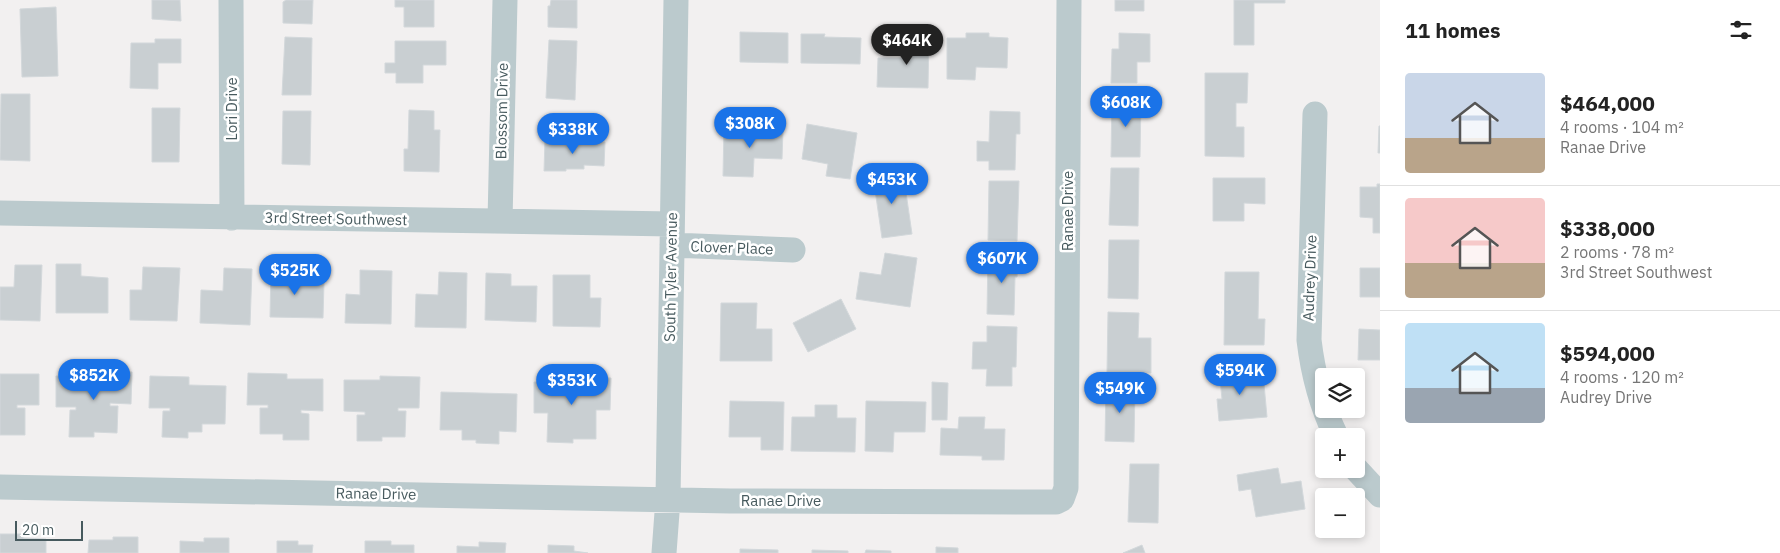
<!DOCTYPE html>
<html lang="en">
<head>
<meta charset="utf-8">
<style>
  :root { --surface:#fff; --page:#f2f2f2; --text:#222; --muted:#767676; --line:#e0e0e0; --accent:#1a73e8 }
  body { margin:0; font-family:"IBM Plex Sans",sans-serif; background:var(--page); color:var(--text); height:100vh; display:flex; flex-direction:column; font-size:19px; white-space:nowrap }
  * { box-sizing:border-box; margin:0 }
  p { font-size:16px; color:var(--muted) }
  .icon { flex:none; width:28px; height:28px; fill:none; stroke:currentColor; stroke-width:2; stroke-linecap:round; stroke-linejoin:round }
  .map { position:relative; flex:1; overflow:hidden }
  .panel { display:flex; flex-direction:column; background:var(--surface); width:400px }
  .panel>* { flex:none }
  .tools { position:absolute; left:1315px; top:368px; display:grid; gap:10px }
  .tools a { display:grid; place-items:center; width:50px; height:50px; border-radius:5px; background:var(--surface); box-shadow:0 2px 8px #0003; font-size:25px }
  .scale { position:absolute; left:15px; bottom:12px; width:68px; box-sizing:border-box; padding-left:5px; border:2px solid #475a5e; border-top:0; font-size:14px; line-height:18px; white-space:nowrap; color:#475a5e; -webkit-text-stroke:4px #fff; paint-order:stroke }
  .price { position:absolute; translate:-50% -42px; padding:0 11px; border-radius:18px; background:var(--accent); color:#fff; font-size:16px; line-height:32px; filter:drop-shadow(0 1px 2px #0008) }
  .price::after { content:''; position:absolute; left:50%; top:30px; width:15px; height:11px; margin-left:-8px; background:inherit; clip-path:polygon(0 0,100% 0,50% 100%) }
  .price.active { background:#222; color:#fff }
  ul { padding:0; list-style:none }
  li { display:flex; align-items:center; gap:15px; height:125px; padding:0 25px }
  li+li { border-top:1px solid var(--line) }
  li span { display:grid; place-items:center; flex:none; width:140px; height:100px; border-radius:5px; color:#555 }
  li>.icon { margin-inline-start:auto }
  span .icon { width:60px; height:60px; fill:#fffc; stroke-width:1 }
  li b { font-size:21px }
  h2 { display:flex; justify-content:space-between; align-items:center; height:60px; padding:0 25px; font-size:21px }
  main { display:flex; flex:1; min-height:0 }
  .map>svg:first-child { display:block }
  .building { fill:#c9cfd2; stroke:#d3d8db }
  .lines { fill:none; stroke-linecap:round; stroke-linejoin:round }
  .street { stroke:#bbcacd; stroke-width:25 }
  .labels { text-anchor:middle; stroke-width:5; stroke-linejoin:round; paint-order:stroke }
  .street-label { font-size:15px; fill:#475a5e; stroke:#fff }
</style>
</head>
<body>
<main>
<div class="map">
<svg width="1380" height="553" viewBox="0 0 1380 553">
  <rect width="100%" height="100%" fill="#f2f0f0"/>
  <path class="building" d="M152,0H180L181,21L152,19Z
    M286,0H313L312,24L283,23V2Z
    M395,0H434V27H404V7H395Z
    M551,0H577V28L548,27V6H550Z
    M1115,0H1144V11H1115Z
    M1234,0H1285V3H1254V45H1234Z
    M56,7L58,76L22,77L20,9Z
    M740,32L788,33V63L740,62Z
    M966,33H989V37L1008,38L1007,68L976,67L975,80L947,79V38H966Z
    M1119,33L1150,34V62H1137V83H1111L1112,49H1119Z
    M801,34H825L824,37L861,38L860,64L801,63Z
    M905,35L929,36L928,88L877,87L878,58H904Z
    M285,37L312,38L311,95H282Z
    M155,39H181V63H158V89L130,88L131,43H155Z
    M549,40L577,41L575,100L546,98Z
    M395,41H446V65H423V83H396V73H385V63H395Z
    M1205,73H1248L1247,103H1236V127H1244V157L1205,156Z
    M1,94H30V161L0,160Z
    M1112,98H1141L1140,157H1111Z
    M152,108H180L179,162H152Z
    M409,110L434,111V130H440L439,172L404,171V149H408Z
    M283,111H311L310,165L282,164Z
    M990,111L1020,112V134H1016L1015,170H989V161H977V141L989,142Z
    M807,124L857,133L850,179L826,176L828,164L802,159Z
    M1379,126H1380V153H1378Z
    M724,128L783,129L782,159L754,158L753,177L723,176Z
    M545,140L605,142L604,166L584,165V169H566V171H544Z
    M1111,168H1139L1138,226L1109,225Z
    M903,172L912,234L882,238L873,176Z
    M1213,178H1265V204L1244,203V221H1213Z
    M989,181H1019L1017,241L988,240Z
    M1377,184H1380V233H1373V218L1360,217V187H1377Z
    M1109,240H1139L1138,299L1108,298Z
    M885,253L917,258L910,307L856,299L860,272L881,275Z
    M988,255H1018L1017,277H1015L1014,315L987,314Z
    M56,264H81V276L108,278V313H56Z
    M15,265H42L40,321L0,320V287H14Z
    M143,267L180,268L177,321L130,320V290H142Z
    M224,268L252,269L250,325L200,323L201,290L223,291Z
    M1360,268H1380V297H1360Z
    M271,269H296V282H324L323,318L270,317Z
    M360,270L392,271L391,324L345,323L346,294L360,295Z
    M439,272L467,273L466,328L415,327L416,294L438,295Z
    M1225,272H1259L1258,319H1265L1264,345H1224Z
    M486,273L511,274V286H537L536,322L485,320Z
    M553,275H590V298H601L600,327L553,326Z
    M841,299L856,329L808,352L793,323Z
    M721,303H757L756,329H772V361H720Z
    M1108,312L1139,313L1138,338H1151V373L1107,372Z
    M987,326L1017,327L1016,367H1012V386H986L987,369H972L973,342H987Z
    M1359,329L1380,330V360H1358Z
    M1248,365L1250,385L1264,384L1267,417L1219,421L1217,399H1222L1219,368Z
    M92,371L132,372L131,404L110,403V406H118L117,433L94,432V437H69L70,410H76V407H56V376L92,377Z
    M557,372H574V377L611,378L610,410H596V439H573V443L547,442L548,413H534V382H557Z
    M248,373L287,374V379H323V411L301,410V413L309,414V440H283V434H260V408H268V405H247Z
    M0,374H39V405H17V408H25V435H0Z
    M150,376L189,377V385L226,386L225,424H202V432H188V438L162,437L163,411H170V408H149Z
    M380,376L420,377L419,408H398V411H406L405,437H382V441H357V415H365V412L344,411V380H380Z
    M932,382L948,383L947,420H932Z
    M1106,386H1135L1134,442L1105,441Z
    M441,392L517,394L516,432L499,431V444L476,443V440H462V430H440Z
    M730,401L784,402L783,450H761V437H729Z
    M866,401L926,402L925,432H894L893,452L865,451Z
    M815,405H837V418H856L855,452L791,451L792,417H815Z
    M959,417H985L984,429H1005L1004,460H982V456L940,455L941,428L958,429Z
    M1130,464H1159L1158,523L1128,522Z
    M1278,468L1281,484L1301,481L1305,509L1256,517L1251,489L1239,491L1237,475Z
    M0,534H23V538L46,539V553H0Z
    M113,537H138V553H88L89,540H113Z
    M204,538H229V553H180V541L204,542Z
    M277,541H298V545H313L312,553H277Z
    M365,541H391V545H414V553H365Z
    M479,542L506,543L505,553H457V546L479,547Z
    M548,545L574,546V551L588,553H548Z
    M1142,545L1145,553H1123Z
    M936,547L958,548V553H936Z
    M740,549L778,550V553H740Z
    M812,550L848,551V553H812Z
    M866,550L891,551V553H865Z"/>
  <g class="lines">
    <path class="street" d="M231,0L232,218
      M1315,114L1309,340C1313,374 1321,405 1336,436
      M0,213L672,224
      M500,221L505,0
      M672,245L793,250
      M1356,469L1380,495
      M0,487L730,501L1056,502L1062,499L1066,488L1069,0
      M664,553L668,499L676,0"/>
  </g>
  <g class="labels">
    <g class="street-label">
      <text transform="translate(232 109) rotate(-90)" y="5">Lori Drive</text>
      <text transform="translate(502 111) rotate(-89)" y="5">Blossom Drive</text>
      <text transform="translate(1068 211) rotate(-90)" y="5">Ranae Drive</text>
      <text transform="translate(336 219) rotate(1)" y="5">3rd Street Southwest</text>
      <text transform="translate(732 248) rotate(2)" y="5">Clover Place</text>
      <text transform="translate(671 277) rotate(-89)" y="5">South Tyler Avenue</text>
      <text transform="translate(1310 278) rotate(-88)" y="5">Audrey Drive</text>
      <text transform="translate(376 494) rotate(1)" y="5">Ranae Drive</text>
      <text x="781" y="506">Ranae Drive</text>
    </g>
  </g>
</svg>
<div class="tools">
<a><svg class="icon" aria-label="layers" viewBox="0 0 24 24"><path d="M12 4l9 5-9 5-9-5zM3 14l9 5 9-5"/></svg></a>
<a>+</a>
<a>−</a>
</div>
<div class="scale">20 m</div>
<b class="price active" style="left:907px;top:66px">$464K</b>
<b class="price" style="left:1126px;top:128px">$608K</b>
<b class="price" style="left:750px;top:149px">$308K</b>
<b class="price" style="left:573px;top:155px">$338K</b>
<b class="price" style="left:892px;top:205px">$453K</b>
<b class="price" style="left:1002px;top:284px">$607K</b>
<b class="price" style="left:295px;top:296px">$525K</b>
<b class="price" style="left:1240px;top:396px">$594K</b>
<b class="price" style="left:94px;top:401px">$852K</b>
<b class="price" style="left:572px;top:406px">$353K</b>
<b class="price" style="left:1120px;top:414px">$549K</b>
</div>
<section class="panel">
<h2>11 homes<svg class="icon" aria-label="filters" viewBox="0 0 24 24"><path d="M4 7h16M4 17h16"/><circle cx="9" cy="7" r="2"/><circle cx="15" cy="17" r="2"/></svg></h2>
<ul>
<li><span style="background:linear-gradient(#c9d6e8 65%,#b9a48a 0)"><svg class="icon" aria-label="home" viewBox="0 0 24 24"><path d="M3 11l9-7 9 7M6 9v11h12V9"/></svg></span><div><b>$464,000</b><p>4 rooms · 104 m²</p><p>Ranae Drive</p></div></li>
<li><span style="background:linear-gradient(#f6c9c9 65%,#b9a48a 0)"><svg class="icon" aria-label="home" viewBox="0 0 24 24"><path d="M3 11l9-7 9 7M6 9v11h12V9"/></svg></span><div><b>$338,000</b><p>2 rooms · 78 m²</p><p>3rd Street Southwest</p></div></li>
<li><span style="background:linear-gradient(#bfe0f5 65%,#9aa5b1 0)"><svg class="icon" aria-label="home" viewBox="0 0 24 24"><path d="M3 11l9-7 9 7M6 9v11h12V9"/></svg></span><div><b>$594,000</b><p>4 rooms · 120 m²</p><p>Audrey Drive</p></div></li>
</ul>
</section>
</main>
</body>
</html>
